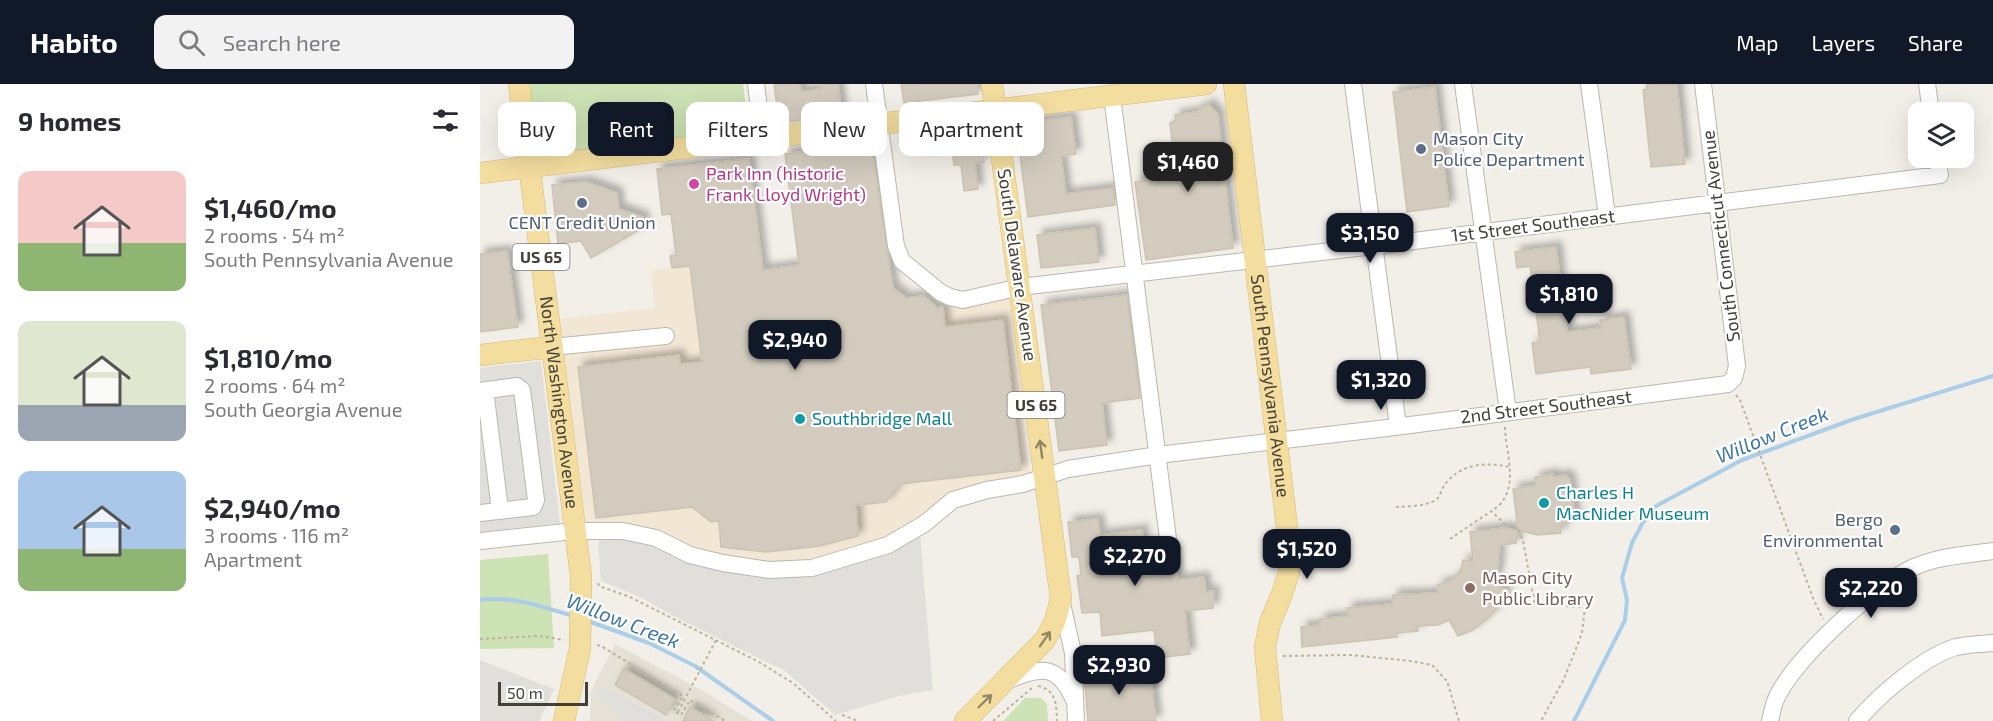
<!DOCTYPE html>
<html lang="en">
<head>
<meta charset="utf-8">
<style>
  :root { --surface:#fff; --page:#f2f2f3; --text:#2b2b33; --muted:#7c7c81; --accent:#111827 }
  body { margin:0; font-family:"Exo 2",sans-serif; background:var(--page); color:var(--text); height:100vh; display:flex; flex-direction:column; font-size:22px; white-space:nowrap }
  * { box-sizing:border-box; margin:0 }
  p { font-size:20px; color:var(--muted) }
  .icon { flex:none; width:33px; height:33px; fill:none; stroke:currentColor; stroke-width:2; stroke-linecap:round; stroke-linejoin:round }
  .map { position:relative; flex:1; overflow:hidden }
  .sheet { display:flex; flex-direction:column; background:var(--surface); width:480px }
  .sheet>* { flex:none }
  .guide { position:absolute; left:18px; top:18px; width:570px; height:54px; display:flex; gap:12px }
  .fabs { position:absolute; left:1428px; top:18px; display:grid; gap:12px }
  .fabs a { display:grid; place-items:center; width:66px; height:66px; border-radius:12px; background:var(--surface); box-shadow:0 6px 24px #0002; font-size:30px }
  .scale { position:absolute; left:18px; bottom:15px; width:90px; box-sizing:border-box; padding-left:6px; border:3px solid #443f37; border-top:0; font-size:16px; line-height:21px; white-space:nowrap; color:#443f37; -webkit-text-stroke:4px #fff; paint-order:stroke }
  .price { position:absolute; translate:-50% -51px; padding:0 14px; border-radius:12px; background:var(--accent); color:#fff; font-size:20px; line-height:39px; filter:drop-shadow(0 2px 3px #0008) }
  .price::after { content:''; position:absolute; left:50%; top:36px; width:18px; height:14px; margin-left:-9px; background:inherit; clip-path:polygon(0 0,100% 0,50% 100%) }
  .price.on { background:#222; color:#fff }
  ul { padding:0; list-style:none }
  li { display:flex; align-items:center; gap:18px; height:150px; padding:0 18px }
  li span { display:grid; place-items:center; flex:none; width:168px; height:120px; border-radius:12px; color:#555 }
  li>.icon { margin-inline-start:auto }
  span .icon { width:72px; height:72px; fill:#fffc; stroke-width:1 }
  li b { font-size:26px }
  h2 { display:flex; justify-content:space-between; align-items:center; height:72px; padding:0 18px; font-size:26px }
  .pill { padding:0 21px; border-radius:12px; background:var(--surface); box-shadow:0 6px 24px #0002; font-size:21px; line-height:54px }
  .pill.on { background:var(--accent); color:#fff }
  header { display:flex; align-items:center; gap:36px; box-sizing:border-box; height:84px; padding:0 30px; background:var(--accent); color:#fff }
  header strong { font-size:28px }
  nav { display:flex; gap:33px; margin-inline-start:auto; font-size:21px }
  .search { width:420px; height:54px; background:var(--page); display:flex; align-items:center; gap:15px; box-sizing:border-box; padding:0 21px; border-radius:12px; color:var(--muted); font-size:22px }
  main { display:flex; flex:1; min-height:0 }
  .map>svg:first-child { display:block }
  .residential { fill:#e5e1d6 }
  .commercial { fill:#f2e6d5 }
  .green { fill:#cde2b5 }
  .parking { fill:#e1dfdc }
  .lines { fill:none; stroke-linecap:round; stroke-linejoin:round }
  .stream { stroke:#aacee8; stroke-width:4 }
  .building { fill:#d2cbbe; stroke:#ccc3b2; stroke-width:1.5; filter:url(#shadow) }
  .minor-casing { stroke:#bcb7ab; stroke-width:18 }
  .major-casing { stroke:#d7ba71; stroke-width:22 }
  .path { stroke:#bcb29e; stroke-width:2; stroke-dasharray:3 3; stroke-linecap:butt }
  .minor { stroke:#fff; stroke-width:16 }
  .major { stroke:#f3dd9f; stroke-width:21 }
  .major-bridge-casing { stroke:#d7ba71; stroke-width:22; stroke-linecap:butt }
  .major-bridge { stroke:#f3dd9f; stroke-width:21 }
  .oneway { stroke:#938666 }
  .service-dot { fill:#5c6f8a; stroke:#fff; stroke-width:2 }
  .hotel-dot { fill:#d1479c; stroke:#fff; stroke-width:2 }
  .culture-dot { fill:#0f9aa8; stroke:#fff; stroke-width:2 }
  .education-dot { fill:#8d6e63; stroke:#fff; stroke-width:2 }
  .labels { text-anchor:middle; stroke-width:4.5; stroke-linejoin:round; paint-order:stroke }
  .shield { fill:#fff; stroke:#7c7973; stroke-width:1.5 }
  .shield-label { font-size:16px; font-weight:bold; fill:#443f37 }
  .service-label { font-size:18px; fill:#4e5e75; stroke:#fff; text-anchor:start }
  .hotel-label { font-size:18px; fill:#b23c85; stroke:#fff; text-anchor:start }
  .street-label { font-size:18px; fill:#443f37; stroke:#fff }
  .culture-label { font-size:18px; fill:#0d838f; stroke:#fff; text-anchor:start }
  .education-label { font-size:18px; fill:#785e54; stroke:#fff; text-anchor:start }
  .water-label { font-size:20px; font-style:italic; fill:#3c77a5; stroke:#fff }
</style>
</head>
<body>
<header>
<strong>Habito</strong>
<div class="search"><svg class="icon" aria-label="search" viewBox="0 0 24 24"><circle cx="10" cy="10" r="6"/><path d="M15 15l6 6"/></svg>Search here</div>
<nav><a>Map</a><a>Layers</a><a>Share</a></nav>
</header>
<main>
<section class="sheet">
<h2>9 homes<svg class="icon" aria-label="filters" viewBox="0 0 24 24"><path d="M4 7h16M4 17h16"/><circle cx="9" cy="7" r="2"/><circle cx="15" cy="17" r="2"/></svg></h2>
<ul>
<li><span style="background:linear-gradient(#f6c9c9 60%,#8fb573 0)"><svg class="icon" aria-label="home" viewBox="0 0 24 24"><path d="M3 11l9-7 9 7M6 9v11h12V9"/></svg></span><div><b>$1,460/mo</b><p>2 rooms · 54 m²</p><p>South Pennsylvania Avenue</p></div></li>
<li><span style="background:linear-gradient(#dfe7d0 70%,#9aa5b1 0)"><svg class="icon" aria-label="home" viewBox="0 0 24 24"><path d="M3 11l9-7 9 7M6 9v11h12V9"/></svg></span><div><b>$1,810/mo</b><p>2 rooms · 64 m²</p><p>South Georgia Avenue</p></div></li>
<li><span style="background:linear-gradient(#a9c7e8 65%,#8fb573 0)"><svg class="icon" aria-label="home" viewBox="0 0 24 24"><path d="M3 11l9-7 9 7M6 9v11h12V9"/></svg></span><div><b>$2,940/mo</b><p>3 rooms · 116 m²</p><p>Apartment</p></div></li>
</ul>
</section>
<div class="map">
<svg width="1513" height="637" viewBox="0 0 1513 637">
  <defs>
    <filter id="shadow"><feDropShadow dx="5.5" dy="-5.5" stdDeviation="3" flood-color="#0004"/></filter>
  </defs>
  <rect width="100%" height="100%" fill="#f2efe8"/>
  <path class="residential" d="M135,560L218,604L272,637H110L111,607Z"/>
  <path class="commercial" d="M281,173L284,186L374,175L378,208L413,204L426,214L444,212L457,224L529,215L550,393L507,406L408,461L289,486L107,446L80,235L175,224L171,186Z"/>
  <path class="green" d="M50,0H263L269,49L58,73Z
    M68,470L74,564L0,565V476Z
    M545,614H561L567,620L568,637H523Z"/>
  <path class="parking" d="M61,277L80,439L0,448V284Z
    M440,449L453,606L419,612L355,631L305,587L197,534L160,513L121,497L118,457L138,455L162,457L295,491Z
    M0,576L74,605L59,637H0Z
    M120,602L188,637H144L118,611Z"/>
  <g class="lines">
    <path class="stream" d="M0,516C34,512 61,522 93,532
      M108,537L169,559L215,582L293,637
      M1094,637L1145,536L1147,516L1142,494L1152,459L1162,440L1176,422L1262,376L1374,335L1513,292"/>
  </g>
  <path class="building" d="M294,0H320L321,8L341,5L340,0H358L362,32L299,39Z
    M421,0H497L498,10L424,19Z
    M1167,0L1197,1L1205,80L1171,83L1163,6L1167,5Z
    M955,3L969,122L927,128L913,8Z
    M728,20L738,30L753,164L666,176L655,98L696,92L690,39L696,36L695,31L718,28V25L725,23Z
    M591,33L596,70L581,72L586,110L633,104L635,121L548,133L536,40Z
    M492,53V56L502,55L504,78L495,79L498,105L484,107L481,81H474L471,58L479,57V55Z
    M391,59L413,204L426,214L444,212L457,224L463,223L465,243L523,236L541,386L420,400L406,418L376,421L378,452L340,462L286,468L241,463L239,437L231,438L212,423L116,434L98,283L199,271L200,280L222,278L210,182L192,184L190,172L196,171L191,130L182,131L177,85L269,75L283,186L319,181L305,70Z
    M106,98L137,109L139,125L163,133L164,143L111,174L101,157L78,160L72,101Z
    M615,144L619,178L561,184L557,151Z
    M1076,163L1087,248L1121,244L1120,236L1144,233L1151,285L1111,290L1110,283L1056,290L1052,259L1060,258L1050,182L1037,184L1035,168Z
    M27,167L38,243L0,248V170Z
    M647,211L660,314L622,319L627,361L579,367L561,221Z
    M1073,390L1074,393L1086,391L1090,396L1095,432L1089,439L1080,442L1081,449L1057,451L1038,446L1033,405L1056,401L1055,393Z
    M618,435L620,451L662,446L665,465L681,463L689,465L694,464L698,496L724,493L726,508L734,507L733,524L705,527L710,570L677,574L674,546L622,552L620,528L602,529L597,492L601,491L599,473H592L588,438Z
    M1026,444L1038,447L1036,459L1020,461L1018,486L1014,500L1027,506L1020,520L1008,534L993,546L978,552L969,536L958,541L937,542L938,547L917,549V553L822,563L821,543L840,541V535L868,532L867,524L912,520L913,511L958,509L957,501L971,497L977,492L982,483L983,476L993,477L990,448Z
    M659,581L661,597L671,595L676,637H608L604,588Z
    M144,585L195,615L186,631L135,601Z
    M210,623L233,637H203Z"/>
  <g class="lines">
    <defs>
      <path id="minor" d="M276,0L283,55
        M394,0L416,162L422,177L460,208L470,213L483,216L540,203L894,162L1460,91L1457,74
        M873,0L918,342
        M983,0L1028,328
        M1109,0L1127,132
        M1447,0L1451,28
        M632,12L688,455
        M72,263L186,252
        M5,306L20,426
        M0,307L37,302L42,306L56,416L53,423L0,429
        M0,457L95,447H143L176,454L210,471L243,479L289,486L332,484L408,461L444,440L473,416L507,406L543,400L588,385L678,371L907,344L1248,300L1254,294L1257,282L1223,0
        M581,515L593,569L596,637
        M529,596C561,582 578,580 594,616
        M1290,637C1292,630 1293,621 1296,615C1313,576 1394,502 1432,484C1458,472 1485,471 1513,467
        M1377,637C1399,611 1443,573 1476,563C1488,560 1501,560 1513,559"/>
      <g id="major">
        <path id="s1" d="M39,0L101,492"/>
        <path id="s2" d="M754,0L809,460V488L802,510L790,539L785,563L792,637"/>
        <path d="M0,89L726,0"/>
        <path d="M0,271L72,263"/>
        <path d="M84,637L100,564"/>
        <path d="M485,637L565,556L575,537L581,515L512,0"/>
      </g>
    </defs>
    <use href="#minor" class="minor-casing"/>
    <use href="#major" class="major-casing"/>
    <path class="path" d="M1256,311L1260,316L1333,514L1343,535
      M1025,343C1025,366 1038,396 1022,418C1019,422 1014,425 1011,427L1025,440L1038,444L1043,457L1055,521L1105,523L1102,549L1084,595L1061,637
      M916,423C928,422 946,423 957,415C961,411 962,403 966,399C982,379 1007,378 1030,383
      M970,455L1010,428
      M118,499L119,502L150,513L279,578L313,599L356,637
      M0,555L59,552L84,556
      M117,561L121,562L203,612L194,627L201,631L210,616L245,637
      M803,572L871,571L931,577L952,581L967,597L979,637
      M558,602C577,606 576,621 577,637
      M198,628L236,556
      M362,631L378,637
      M513,637L552,604"/>
    <use href="#minor" class="minor"/>
    <use href="#major" class="major"/>
    <defs>
      <path id="major-bridge" d="M100,564L101,492"/>
    </defs>
    <use href="#major-bridge" class="major-bridge-casing"/>
    <use href="#major-bridge" class="major-bridge"/>
  </g>
  <defs><path id="oneway-shaft" d="M-6 0H5M1.5-3L5.5 0L1.5 3" fill="none" stroke-width="1.6" stroke-linecap="round" stroke-linejoin="round" transform="scale(1.5)"/></defs>
  <g class="oneway">
    <use href="#oneway-shaft" transform="translate(561 365) rotate(-98)"/>
    <use href="#oneway-shaft" transform="translate(565 555) rotate(-55)"/>
    <use href="#oneway-shaft" transform="translate(505 617) rotate(-44)"/>
  </g>
  <g class="service-dot">
    <circle cx="941" cy="65" r="6"/>
    <circle cx="102" cy="119" r="6"/>
    <circle cx="1415" cy="446" r="6"/>
  </g>
  <circle class="hotel-dot" cx="214" cy="100" r="6"/>
  <g class="culture-dot">
    <circle cx="320" cy="335" r="6"/>
    <circle cx="1064" cy="419" r="6"/>
  </g>
  <circle class="education-dot" cx="990" cy="504" r="6"/>
  <g class="labels">
    <g class="shield">
      <rect x="32.5" y="160" width="57" height="26" rx="4.5"/>
      <rect x="527.5" y="308" width="57" height="26" rx="4.5"/>
    </g>
    <g class="shield-label">
      <text x="61" y="179">US 65</text>
      <text x="556" y="327">US 65</text>
    </g>
    <g class="service-label">
      <text x="953" y="61">Mason City<tspan x="953" dy="21">Police Department</tspan></text>
      <text x="102" y="145" text-anchor="middle">CENT Credit Union</text>
      <text x="1403" y="442" text-anchor="end">Bergo<tspan x="1403" dy="21">Environmental</tspan></text>
    </g>
    <g class="hotel-label">
      <text x="226" y="96">Park Inn (historic<tspan x="226" dy="21">Frank Lloyd Wright)</tspan></text>
    </g>
    <g class="street-label">
      <text transform="translate(1053 142) rotate(-7)" y="6">1st Street Southeast</text>
      <text transform="translate(1241 152) rotate(-97)" y="6">South Connecticut Avenue</text>
      <text transform="translate(537 181) rotate(82)" y="6">South Delaware Avenue</text>
      <text dy="6" stroke="none"><textPath href="#s2" startOffset="304">South Pennsylvania Avenue</textPath></text>
      <text dy="6" stroke="none"><textPath href="#s1" startOffset="321">North Washington Avenue</textPath></text>
      <text transform="translate(1066 323) rotate(-7)" y="6">2nd Street Southeast</text>
    </g>
    <g class="culture-label">
      <text x="332" y="341">Southbridge Mall</text>
      <text x="1076" y="415">Charles H<tspan x="1076" dy="21">MacNider Museum</tspan></text>
    </g>
    <g class="education-label">
      <text x="1002" y="500">Mason City<tspan x="1002" dy="21">Public Library</tspan></text>
    </g>
    <g class="water-label">
      <text transform="translate(1292 351) rotate(-22)" y="7">Willow Creek</text>
      <text transform="translate(143 537) rotate(21)" y="7">Willow Creek</text>
    </g>
  </g>
</svg>
<div class="fabs">
<a><svg class="icon" aria-label="layers" viewBox="0 0 24 24"><path d="M12 4l9 5-9 5-9-5zM3 14l9 5 9-5"/></svg></a>
</div>
<div class="scale">50 m</div>
<b class="price on" style="left:708px;top:109px">$1,460</b>
<b class="price" style="left:890px;top:180px">$3,150</b>
<b class="price" style="left:1089px;top:241px">$1,810</b>
<b class="price" style="left:315px;top:287px">$2,940</b>
<b class="price" style="left:901px;top:327px">$1,320</b>
<b class="price" style="left:827px;top:496px">$1,520</b>
<b class="price" style="left:655px;top:503px">$2,270</b>
<b class="price" style="left:1391px;top:535px">$2,220</b>
<b class="price" style="left:639px;top:612px">$2,930</b>
<div class="guide">
<a class="pill">Buy</a>
<a class="pill on">Rent</a>
<a class="pill">Filters</a>
<a class="pill">New</a>
<a class="pill">Apartment</a>
</div>
</div>
</main>
</body>
</html>
